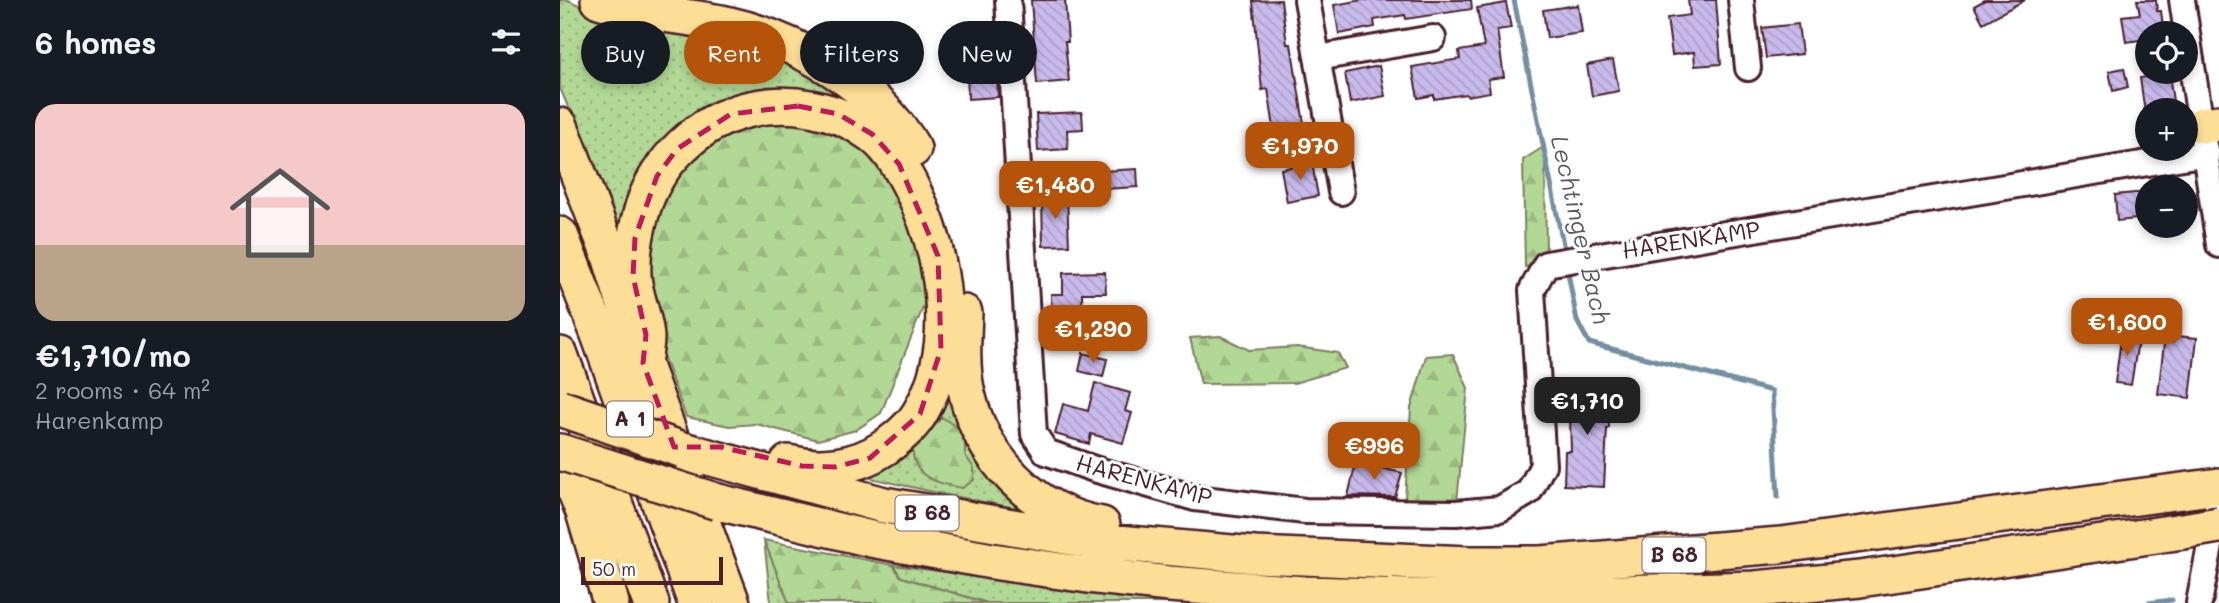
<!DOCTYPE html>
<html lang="en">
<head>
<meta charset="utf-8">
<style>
  :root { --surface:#171b24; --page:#20242c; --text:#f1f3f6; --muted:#9ea1a6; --accent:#b45309 }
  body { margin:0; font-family:Mali,sans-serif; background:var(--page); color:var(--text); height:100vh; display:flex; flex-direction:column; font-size:26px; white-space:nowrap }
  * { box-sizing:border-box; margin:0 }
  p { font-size:23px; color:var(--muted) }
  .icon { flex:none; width:38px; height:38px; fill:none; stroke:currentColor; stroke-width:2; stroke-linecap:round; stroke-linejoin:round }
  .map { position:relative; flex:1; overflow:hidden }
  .details { display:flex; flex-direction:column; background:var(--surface); width:560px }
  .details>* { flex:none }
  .banner { position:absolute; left:21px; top:21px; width:665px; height:63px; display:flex; gap:14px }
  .controls { position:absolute; left:1575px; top:21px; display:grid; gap:14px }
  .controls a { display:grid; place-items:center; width:63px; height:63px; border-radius:50%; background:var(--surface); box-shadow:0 4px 10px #0003; font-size:35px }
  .scale { position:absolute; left:21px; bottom:18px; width:142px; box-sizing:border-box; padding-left:7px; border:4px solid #4a1f2b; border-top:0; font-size:19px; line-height:24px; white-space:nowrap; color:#4a1f2b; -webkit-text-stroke:5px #fff; paint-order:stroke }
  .price { position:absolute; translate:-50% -60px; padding:0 16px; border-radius:14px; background:var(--accent); color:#fff; font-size:23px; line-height:46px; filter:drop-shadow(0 2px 4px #0008) }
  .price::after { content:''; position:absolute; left:50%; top:42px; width:21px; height:16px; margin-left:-10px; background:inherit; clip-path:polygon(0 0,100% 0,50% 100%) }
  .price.current { background:#222; color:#fff }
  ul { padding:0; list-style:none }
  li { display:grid; align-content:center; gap:14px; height:371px; padding:0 35px }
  li span { display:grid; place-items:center; height:217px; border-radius:21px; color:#555 }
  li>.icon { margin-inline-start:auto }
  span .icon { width:126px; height:126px; fill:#fffc; stroke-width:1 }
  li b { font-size:30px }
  h2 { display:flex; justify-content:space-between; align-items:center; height:84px; padding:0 35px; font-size:30px }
  .tag { padding:0 24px; border-radius:32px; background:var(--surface); box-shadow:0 4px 10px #0003; font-size:24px; line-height:63px }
  .tag.current { background:var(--accent); color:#fff }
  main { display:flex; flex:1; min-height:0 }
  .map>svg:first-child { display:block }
  .grass { fill:url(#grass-dots); stroke:#7e7c60; stroke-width:2 }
  .forest { fill:url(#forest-firs); stroke:#7e7c60; stroke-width:2 }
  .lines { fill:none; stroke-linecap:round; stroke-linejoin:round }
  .stream { stroke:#738fa0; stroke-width:5 }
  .building { fill:url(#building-back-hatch); stroke:#4a1f2b; stroke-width:2 }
  .minor-casing { stroke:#4a1f2b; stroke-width:30 }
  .highway-casing { stroke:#4a1f2b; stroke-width:40 }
  .minor { stroke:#fff; stroke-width:24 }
  .highway { stroke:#fdde96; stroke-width:35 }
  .highway-bridge-casing { stroke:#4a1f2b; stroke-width:40; stroke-linecap:butt }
  .highway-bridge { stroke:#fdde96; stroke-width:35 }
  .marked { fill:none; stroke:#c2185b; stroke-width:5; stroke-dasharray:14 9; stroke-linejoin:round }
  .labels { text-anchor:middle; stroke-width:6; stroke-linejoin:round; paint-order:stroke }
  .shield { fill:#fff; stroke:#80626b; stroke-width:2 }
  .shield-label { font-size:21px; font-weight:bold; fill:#4a1f2b }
  .street-label { font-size:23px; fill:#4a1f2b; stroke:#fff }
  .water-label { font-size:24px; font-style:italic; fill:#5e5766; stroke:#fff }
</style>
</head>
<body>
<main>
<section class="details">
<h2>6 homes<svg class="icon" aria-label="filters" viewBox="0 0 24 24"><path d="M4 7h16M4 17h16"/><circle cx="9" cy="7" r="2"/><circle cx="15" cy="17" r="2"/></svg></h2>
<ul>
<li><span style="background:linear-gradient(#f6c9c9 65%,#b9a48a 0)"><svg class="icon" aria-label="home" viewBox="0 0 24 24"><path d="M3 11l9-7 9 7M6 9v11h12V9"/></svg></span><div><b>€1,710/mo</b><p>2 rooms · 64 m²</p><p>Harenkamp</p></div></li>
</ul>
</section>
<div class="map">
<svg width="1659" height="603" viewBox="0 0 1659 603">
  <defs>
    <pattern id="grass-dots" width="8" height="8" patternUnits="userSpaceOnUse" patternTransform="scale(1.75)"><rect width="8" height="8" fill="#b1d894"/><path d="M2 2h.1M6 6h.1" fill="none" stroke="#9ab980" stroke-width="1.8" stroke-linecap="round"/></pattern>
    <pattern id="forest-firs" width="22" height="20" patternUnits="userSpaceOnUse" patternTransform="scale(1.75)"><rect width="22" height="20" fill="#b1d894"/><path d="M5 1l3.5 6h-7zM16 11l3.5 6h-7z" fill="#9ab980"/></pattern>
    <pattern id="building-back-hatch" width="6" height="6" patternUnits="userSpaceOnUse" patternTransform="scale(1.75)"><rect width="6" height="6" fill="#c8baeb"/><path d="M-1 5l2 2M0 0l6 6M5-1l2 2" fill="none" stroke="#ad9fca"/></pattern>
  </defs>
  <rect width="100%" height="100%" fill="#fff"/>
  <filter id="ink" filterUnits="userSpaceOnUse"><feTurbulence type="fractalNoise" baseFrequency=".0143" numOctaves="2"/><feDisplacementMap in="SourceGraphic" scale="14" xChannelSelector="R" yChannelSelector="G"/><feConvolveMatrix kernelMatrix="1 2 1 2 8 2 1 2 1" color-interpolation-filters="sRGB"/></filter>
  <g filter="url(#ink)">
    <path class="grass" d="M0,0H8L37,13L162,37L233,61L312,119L234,91L197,90L163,100L60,230L0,88Z
      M392,337L459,500L455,508L378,493L302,476Z
      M204,540L229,603H211Z
      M333,565L620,603H427L341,577Z"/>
    <path class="forest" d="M231,117L278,128L317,162L349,218L368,295L321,413L296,430L258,440L196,424L169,426L126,417L96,337L85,250L102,195L130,153L183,122Z
      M985,146L986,264L965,267L963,160Z
      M660,336L689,350L737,347L778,353L786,368L734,383L641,384L630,338Z
      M893,354L908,388L896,513H844L851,408L866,356Z
      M382,417L398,428L405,441V455L414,468V480L402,488C378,484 351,477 353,448Z
      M204,540L333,565L341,577L427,603H229Z"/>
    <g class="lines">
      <path class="stream" d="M954,0L1005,254
        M1007,267L1017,321L1029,343L1212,391L1218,497
        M1588,603L1612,600"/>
    </g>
    <path class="building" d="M471,0H505L508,42H505L509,81L477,84Z
      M721,0L727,44H731L746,136L716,141L708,89L702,90L693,1Z
      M802,0H911L912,9L846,19L845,15L814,20L815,27L779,34L774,5Z
      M1128,0H1156L1161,64L1135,66L1134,52L1112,55L1107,18L1130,15Z
      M1425,0H1465L1423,23L1414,6Z
      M1577,0H1596L1597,11H1601L1604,33H1587V39L1566,42L1562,16L1580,14Z
      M946,3L951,28L937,30L944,77L928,79L930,92L907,96L906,94L874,99V95L858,98L852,67L900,59L899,51L924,47L917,8Z
      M1018,5L1022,33L987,38L983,10Z
      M1238,24L1242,54L1206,58L1202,28Z
      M435,35L438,97L408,99L407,72L394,73L392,41Z
      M1053,60L1059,91L1032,96L1027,65Z
      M819,66L825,96L790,103L785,73Z
      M1564,68L1568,87L1553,91L1549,71Z
      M1609,74L1614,108L1587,110L1585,113L1580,78Z
      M522,112L523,129L507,130L508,149L478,151L476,114Z
      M752,163L758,196L727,202L721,169Z
      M577,169L578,187L543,189L542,171Z
      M1575,193H1587V218L1557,221L1555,195Z
      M507,196L509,245L483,246L482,197Z
      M545,272L546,293H522L523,323L492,324L491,294H503V273Z
      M1562,332L1579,335L1571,385L1555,383Z
      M1605,335L1637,338L1630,398L1598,394Z
      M523,353L547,359L543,377L519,371Z
      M535,383L570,393L565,411L572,413L563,443L531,434L529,444L495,434L503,404L528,411Z
      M1048,387L1049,428H1047L1044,487L1004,485L1005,451H1011L1009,388Z
      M796,462L842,473L835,497L788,496Z"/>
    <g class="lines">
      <defs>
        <path id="minor" d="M448,0L474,434L486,452L534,469L635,498L745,511L896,513L940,509L969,492L983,465L972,290L986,264L1647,153
          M747,0L781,192
          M1181,0L1188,68
          M1622,0L1659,245
          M758,58L873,38
          M1639,603L1659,499"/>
        <path id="highway" d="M39,0C81,14 124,15 166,24C235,39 317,86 353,149
          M1642,125L1659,123
          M0,126L51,259L83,363L172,603
          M0,235L38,332L136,603
          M404,313C403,338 401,364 406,389C420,456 472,513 542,525
          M0,355L91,603
          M83,363C84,355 86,346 86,337C85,317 74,296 73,275C72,253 76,229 83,207C98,161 138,122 186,110C228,99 276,108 311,134C328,146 340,166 349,183C384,249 400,344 361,411C353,426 337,439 324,448C296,467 261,471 228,463
          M123,450L324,505L535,541L695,555L909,564H980L1221,545L1659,486
          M0,452L24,512L51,603
          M158,502L311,539L432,561L528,575L609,584L744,594L886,598L1195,589L1300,579L1623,531"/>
      </defs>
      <use href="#minor" class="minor-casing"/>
      <use href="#highway" class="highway-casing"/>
      <use href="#minor" class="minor"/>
      <use href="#highway" class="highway"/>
      <defs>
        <path id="highway-bridge" d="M0,408L123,450
          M0,452L158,502
          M1623,531L1659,525"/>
      </defs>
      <use href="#highway-bridge" class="highway-bridge-casing"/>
      <use href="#highway-bridge" class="highway-bridge"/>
    </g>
  </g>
  <path class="marked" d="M238,106L278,114L312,134L339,164L378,256L381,349L360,414L310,458L275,467L242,466L161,447H114L83,363L86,335L73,276L75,238L97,176L117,149L171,114Z"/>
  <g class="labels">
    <g class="shield">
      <rect x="47" y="401.5" width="46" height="35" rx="5"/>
      <rect x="335.5" y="495.5" width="63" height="35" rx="5"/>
      <rect x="1082.5" y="537.5" width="63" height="35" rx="5"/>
    </g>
    <g class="shield-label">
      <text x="70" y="426">A 1</text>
      <text x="367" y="520">B 68</text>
      <text x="1114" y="562">B 68</text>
    </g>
    <g class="street-label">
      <text transform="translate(1131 240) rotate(-9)" y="8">HARENKAMP</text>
      <text transform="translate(584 480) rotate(15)" y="8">HARENKAMP</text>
    </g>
    <g class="water-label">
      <text transform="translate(1020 230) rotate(77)" y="8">Lechtinger Bach</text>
    </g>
  </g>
</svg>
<div class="controls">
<a><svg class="icon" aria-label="locate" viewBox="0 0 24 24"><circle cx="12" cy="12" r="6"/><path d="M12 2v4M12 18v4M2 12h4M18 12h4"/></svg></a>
<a>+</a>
<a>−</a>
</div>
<div class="scale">50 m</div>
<b class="price" style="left:740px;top:182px">€1,970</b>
<b class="price" style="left:495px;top:221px">€1,480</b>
<b class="price" style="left:1567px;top:358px">€1,600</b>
<b class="price" style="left:533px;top:365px">€1,290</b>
<b class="price current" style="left:1027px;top:437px">€1,710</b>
<b class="price" style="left:814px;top:482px">€996</b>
<div class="banner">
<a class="tag">Buy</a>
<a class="tag current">Rent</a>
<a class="tag">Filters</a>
<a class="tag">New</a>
</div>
</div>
</main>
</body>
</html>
